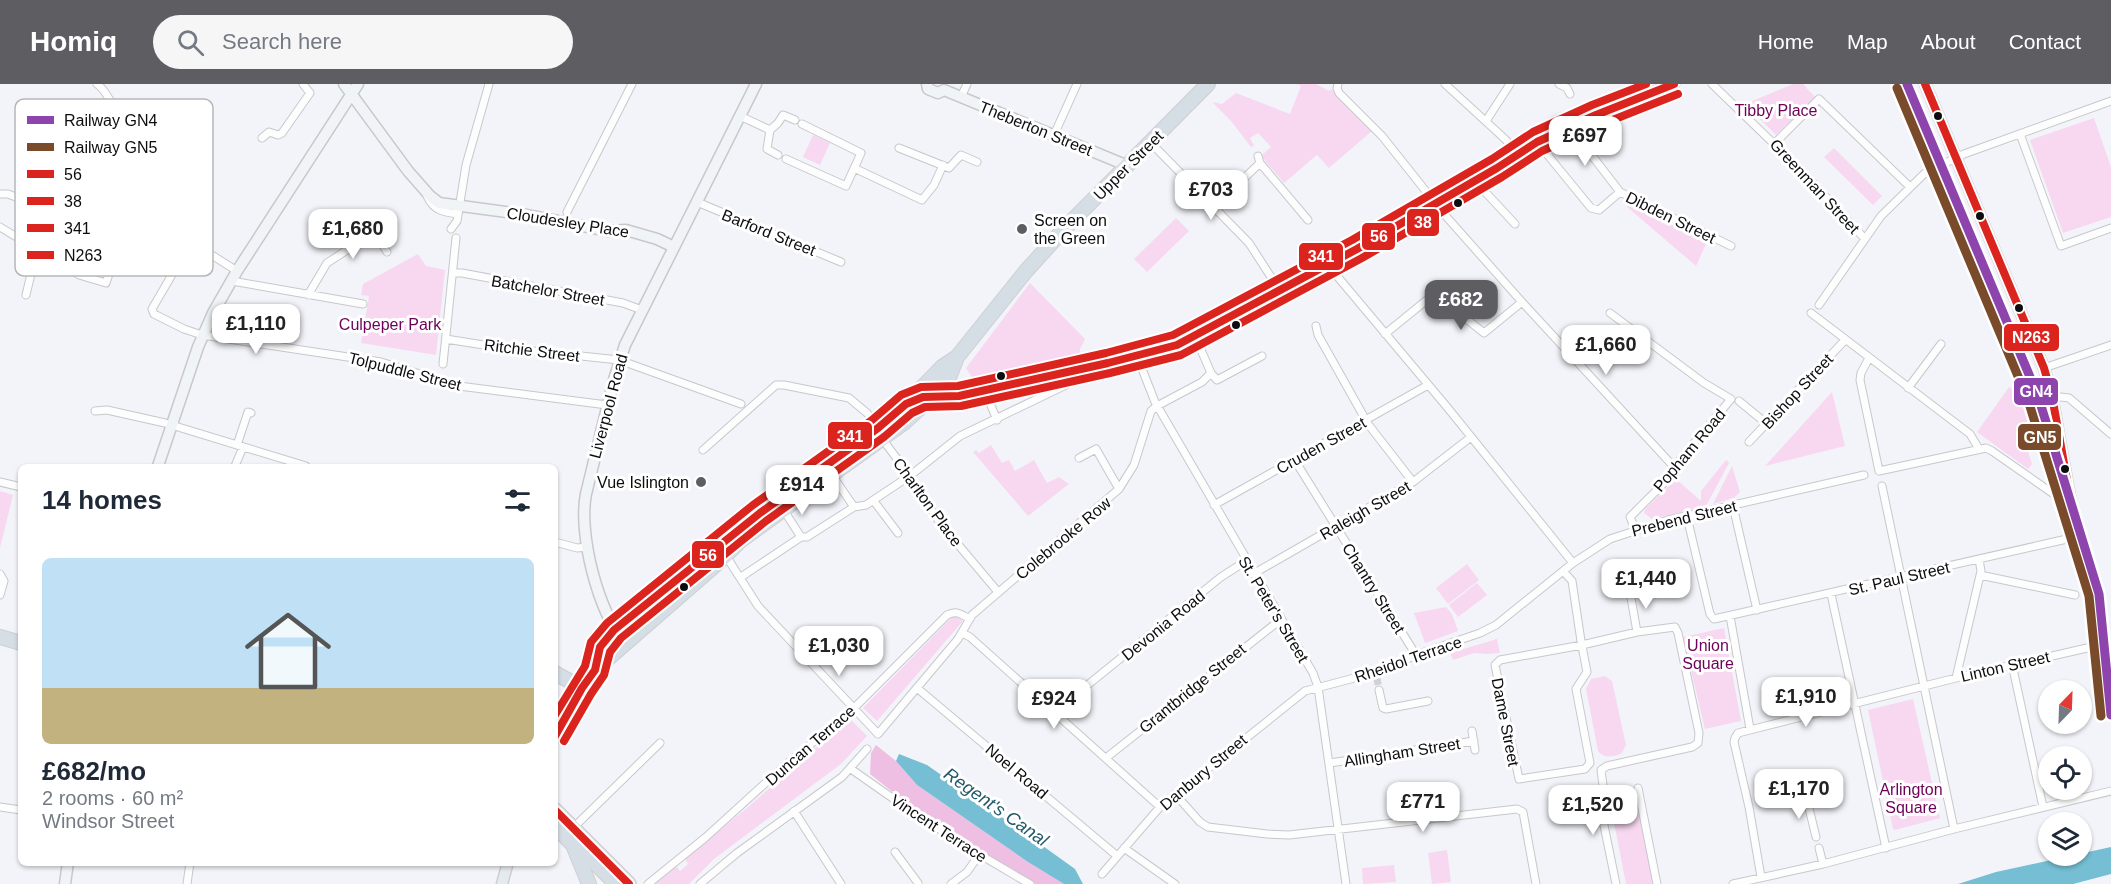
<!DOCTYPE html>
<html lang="en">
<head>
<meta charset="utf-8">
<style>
  :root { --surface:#fff; --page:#f6f6f7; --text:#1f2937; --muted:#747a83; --accent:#5e5e62 }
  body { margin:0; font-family:Arial,sans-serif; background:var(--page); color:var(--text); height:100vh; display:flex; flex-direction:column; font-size:22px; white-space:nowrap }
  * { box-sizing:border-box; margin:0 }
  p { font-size:20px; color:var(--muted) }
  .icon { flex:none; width:33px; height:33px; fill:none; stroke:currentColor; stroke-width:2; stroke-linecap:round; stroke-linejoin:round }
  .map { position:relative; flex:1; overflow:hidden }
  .details { position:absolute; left:18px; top:380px; width:540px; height:402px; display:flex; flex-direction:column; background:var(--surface); border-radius:9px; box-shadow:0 2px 4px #0004 }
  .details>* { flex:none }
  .needle { width:39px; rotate:23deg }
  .controls { position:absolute; left:2038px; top:596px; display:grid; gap:12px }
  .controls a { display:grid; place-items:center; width:54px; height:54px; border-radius:50%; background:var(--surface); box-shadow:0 2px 4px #0004; font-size:30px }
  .price { position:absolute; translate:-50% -51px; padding:0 14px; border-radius:12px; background:#fff; color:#222; font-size:20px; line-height:39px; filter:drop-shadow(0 2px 3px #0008) }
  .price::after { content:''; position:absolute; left:50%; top:36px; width:18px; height:14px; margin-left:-9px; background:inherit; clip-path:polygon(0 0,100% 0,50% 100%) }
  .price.on { background:var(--accent); color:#fff }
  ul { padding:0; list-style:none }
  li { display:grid; align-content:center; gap:12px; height:318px; padding:0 24px }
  li span { display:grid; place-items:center; height:186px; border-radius:9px; color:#555 }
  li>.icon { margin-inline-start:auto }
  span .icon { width:108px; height:108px; fill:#fffc; stroke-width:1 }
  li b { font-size:26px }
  h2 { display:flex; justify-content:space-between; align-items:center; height:72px; padding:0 24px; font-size:26px }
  header { display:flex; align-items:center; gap:36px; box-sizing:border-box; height:84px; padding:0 30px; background:var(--accent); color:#fff }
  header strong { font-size:28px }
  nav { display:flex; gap:33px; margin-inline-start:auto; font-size:21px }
  .search { width:420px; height:54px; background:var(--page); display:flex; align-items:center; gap:15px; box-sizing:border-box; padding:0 21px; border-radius:33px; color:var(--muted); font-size:22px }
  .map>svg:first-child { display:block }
  .green { fill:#f7d8f0 }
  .forest { fill:#eebfe2 }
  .water { fill:#75bed3 }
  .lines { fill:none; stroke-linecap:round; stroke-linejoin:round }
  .street-tunnel { stroke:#d0d1d6; stroke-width:7; stroke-dasharray:7 3.5; stroke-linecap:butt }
  .street-casing { stroke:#c7c8cc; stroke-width:9 }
  .secondary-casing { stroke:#c7c8cc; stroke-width:13 }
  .primary-casing { stroke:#cfcfd2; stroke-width:13 }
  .highway-casing { stroke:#cfcfd2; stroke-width:16 }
  .street { stroke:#fdfdfe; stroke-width:7 }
  .secondary { stroke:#f1f4f6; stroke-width:10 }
  .primary { stroke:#e5eaef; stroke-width:10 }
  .highway { stroke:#d5dde5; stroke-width:14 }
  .bus-1-casing { stroke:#fff; stroke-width:12 }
  .bus-2-casing { stroke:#fff; stroke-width:12 }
  .bus-3-casing { stroke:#fff; stroke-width:12 }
  .bus-4-casing { stroke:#fff; stroke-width:12 }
  .bus-1 { stroke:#dc241f; stroke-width:8 }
  .bus-2 { stroke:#dc241f; stroke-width:8 }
  .bus-3 { stroke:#dc241f; stroke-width:8 }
  .bus-4 { stroke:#dc241f; stroke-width:8 }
  .rail-1-casing { stroke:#fff; stroke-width:14 }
  .rail-2-casing { stroke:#fff; stroke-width:14 }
  .rail-1 { stroke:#8e44ad; stroke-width:9 }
  .rail-2 { stroke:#7a4b2a; stroke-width:9 }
  .bus-dot { fill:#0d0d10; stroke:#fff; stroke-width:2 }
  .poi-dot { fill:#5e5e62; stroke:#fff; stroke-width:2 }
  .labels { text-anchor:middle; stroke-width:6; stroke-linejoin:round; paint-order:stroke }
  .park-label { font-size:16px; fill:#6d0259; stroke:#fff }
  .street-label { font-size:16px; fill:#0d0d10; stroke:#fff }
  .poi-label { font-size:16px; fill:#0d0d10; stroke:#fff; text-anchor:start }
  .water-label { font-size:18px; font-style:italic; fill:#205968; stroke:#fff }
  .key { fill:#fff; stroke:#b6b6b7; stroke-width:1.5 }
  .key-label { font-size:16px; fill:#0d0d10 }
  .line-badge { stroke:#fff; stroke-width:2 }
  .badge-label { font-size:16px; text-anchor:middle; font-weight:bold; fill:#fff }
</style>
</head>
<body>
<header>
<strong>Homiq</strong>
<div class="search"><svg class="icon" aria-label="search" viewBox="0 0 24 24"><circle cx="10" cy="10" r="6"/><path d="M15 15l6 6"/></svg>Search here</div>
<nav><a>Home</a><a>Map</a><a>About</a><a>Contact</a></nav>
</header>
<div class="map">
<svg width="2111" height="800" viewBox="0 0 2111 800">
  <rect width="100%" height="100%" fill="#f3f4f9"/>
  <path class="green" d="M1297,0H1316L1329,7L1331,5L1372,47L1329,84L1317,71L1284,99L1261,72L1271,63L1258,49L1250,54L1254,62L1251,63L1231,37L1212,18L1222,20L1236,9L1290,30L1301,2Z
    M1793,0H1803L1815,13L1776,51L1745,20Z
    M2094,34L2111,83V133L2063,149L2030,56Z
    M813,51L830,59L820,81L803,73Z
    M1834,64L1882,112L1873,121L1824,73Z
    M1629,120L1707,158L1696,182L1627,123Z
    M1176,134L1189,147L1147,188L1134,175Z
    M418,170L426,182L445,186L436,271L361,259L369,212L361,211L363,200Z
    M1030,199L1085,255L1080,265V272L973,295L966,284Z
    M2009,303L2041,325L2048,358L2027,364L2032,380L2028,385L1977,348Z
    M1832,308L1845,362L1765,382Z
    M991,361L1002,379L1009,376L1015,387L1034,376L1047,399L1059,393L1069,400L1028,432L973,368L976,366L979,369Z
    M1726,376L1729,379L1706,422L1652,435L1644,429L1645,425L1676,395L1701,417V407Z
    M1732,382L1740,408L1734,414L1713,420Z
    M0,407L13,411L0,464Z
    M1467,480L1479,496L1448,520L1436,504Z
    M1477,499L1487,511L1458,533L1449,521Z
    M1446,523L1452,530L1458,547L1425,559L1414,529Z
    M952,533H957L963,537L877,637L863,624Z
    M1724,544L1741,637L1705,645L1683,553Z
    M1497,555L1500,569L1486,570L1474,569L1453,576L1450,569Z
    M1605,592L1612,597L1626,661L1622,669C1614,673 1604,675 1598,667L1586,605L1591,595Z
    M1913,615L1940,734L1895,746L1893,745L1868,626Z
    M849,634L867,652L841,680L714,775L689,800H653L676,782L680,787L688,780L685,775L747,724Z
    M1631,711L1637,715L1654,800H1626L1610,718L1614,714Z
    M1447,766L1451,798L1432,800L1428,769Z
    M1394,781L1396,798L1363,800L1362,784Z"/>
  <path class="forest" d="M876,661L896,677L917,701L1028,778L1064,800H1035L979,769L919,729L870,690L871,669Z"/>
  <path class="water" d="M899,670L927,681L1036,757L1075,785L1083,800H1064L1028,778L917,701L896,677Z
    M2111,763V790L2073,800H1958L1996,788Z"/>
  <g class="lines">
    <path class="street-tunnel" d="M1377,594L1379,606"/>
    <defs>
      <path id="street" d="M97,0C108,7 110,22 121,30
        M1338,0L1337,4L1339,9L1382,52L1444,130L1522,218L1674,383
        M1445,0L1505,55L1519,71
        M1559,0L1567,4L1570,10
        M1712,0L1801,86L1865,155
        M961,13L967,0
        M740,32L770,46
        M1486,37L1510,0
        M1570,43L1620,108L1731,162
        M2020,50L2061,162L2111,144
        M1054,51L1077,0
        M262,54L269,48L278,51L282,49L310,9L303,0
        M1537,58L1591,124L1599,126L1620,108
        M1151,59L1249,159L1280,207
        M1775,59L1819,15L1910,103
        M899,64L949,84L961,71L977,78
        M778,71L767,65L770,46L778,39L783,31L795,36
        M1258,72L1260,79L1308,136
        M786,75L846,102L861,69L802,40
        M854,84L922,116L934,101L943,81
        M1475,97L1515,140
        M0,110H8L29,118
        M427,112C434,127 443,128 458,130
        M697,118L841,178
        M1214,123L1260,79
        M142,127L237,187
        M567,128L632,0
        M0,143L79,191L106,199L111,184L99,149
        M451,145L457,137L466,81L489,0
        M375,148L387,168
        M191,158L152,225L154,230L184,245L202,251L381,278L459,302L607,321
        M1329,180L1337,192L1447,323L1573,479
        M453,189H462L623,219L642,226
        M232,197L363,220
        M26,211L37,165
        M308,211L327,179L392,137
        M1819,221L1881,132L1925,89L1964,70L2111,17
        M1610,229L1704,299L1731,315L1674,383L1673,390L1630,433L1635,445
        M1811,229L1970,350L1979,365
        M1316,242L1318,251L1368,340L1413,398
        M1385,250L1428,215L1459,229L1484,249L1522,218
        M446,255L496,263L619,276L741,320
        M1137,272L1155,318L1313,589L1318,603L1346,800
        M1869,274L1861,289L1860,296L1879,387L1986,364L1992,367L2055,411L2070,413
        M443,280L456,154
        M2044,284L2111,261
        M1211,289L1217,296L1262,272
        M1908,304L1941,260
        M984,305L997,336
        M2052,312L2069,314L2111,350
        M1739,317L1767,340
        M95,327L107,326L165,339L306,382
        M1749,358L1845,256
        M237,361L248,328L251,329
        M703,366L776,301H784L849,314L867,329L876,339L886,360L910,392L940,439L998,508
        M1079,374L1096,365L1119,405
        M1294,375L1416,571
        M235,382L243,363
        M832,391L854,423
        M911,391L960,352L1068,300L1093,285
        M0,398L21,403
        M1882,402L1954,745
        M873,416L898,449
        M1214,421L1428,301
        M1733,422L1757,526
        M783,425L801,453
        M1687,433L1710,530L1714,535L2067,455
        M555,458L577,464L587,463
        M726,472L758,522L878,650L958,555L972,531L1119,405L1134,381L1151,327L1157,322L1202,298L1211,289L1195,252
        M1563,487L1572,497L1581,557C1583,567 1585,578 1587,588L1576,605L1590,679L1585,685L1519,695L1495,581L1500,576L1582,561L1637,548L1675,543L1678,549L1699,649L1698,659L1692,663L1607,682L1601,686L1604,709L1599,717L1616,800
        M0,490L4,497L0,511
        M1253,490L1413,398L1471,353
        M1980,491L2075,511
        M741,493L801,453H807L854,423L866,421L908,393
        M1630,508L1637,548
        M1831,510L1886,764
        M1730,532L1750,645
        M962,549L970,553L1160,723
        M2012,580L2043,723
        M1956,594L1981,487L1979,475
        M917,604L1116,771
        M1379,606L1383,624L1386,625L1428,617
        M1053,629L1221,493L1246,477
        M1472,647L1475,666
        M1106,674L1280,536
        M1330,679L1474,657
        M851,685C908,726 968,765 1030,800
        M1638,704L1657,800
        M1781,704L1822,694
        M1175,710L1200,738L1208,743L1267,750L1289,751L1517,725L1523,728L1536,800
        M1806,712L1816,753
        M0,723L21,726
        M794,727L841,800
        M572,745L660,659
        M1124,764L1175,800
        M1819,764L1823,780
        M895,768L918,799
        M1102,790L1160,723L1305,607L1377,588L1416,571L1480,549L1496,541L1573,479L1610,455L1668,436L1864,391
        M1761,793L1749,723L1734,658L1735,654L1738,649L1956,594L2087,564
        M187,800L190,778
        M648,800L706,753L782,684L853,625L947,531C957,526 960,530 970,535
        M700,800L737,769L842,693L867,665
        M951,800L967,788L979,771
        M1733,800L1823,780L1954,745L2111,707"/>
      <path id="secondary" d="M344,0L408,87L430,112L439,119L521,130L609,147L626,146L657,155L674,163
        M927,0L928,5L938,9L944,6L1128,82
        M158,382L198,263L213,229L237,187L358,0
        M625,558C598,529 578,449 586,410L613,299L625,261L756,0
        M65,800L68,778"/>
      <path id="primary" d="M1925,0L2044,284L2052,312L2070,413L2111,608
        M926,313L959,312L1108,279L1177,261L1280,207L1357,165L1497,84L1537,58L1596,31L1674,0
        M502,800L508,778"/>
      <path id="highway" d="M0,553L21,559
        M595,586L600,563L614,546L760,429L878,344L906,320L942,283L957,273
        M555,589L582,604
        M555,652L582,604L595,586L719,478L740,457L905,338L932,313L950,291L957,273L1026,187L1066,143L1208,0
        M555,726L629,800
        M555,742L573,761L589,800
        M575,766L587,771L616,800"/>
    </defs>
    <use href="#street" class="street-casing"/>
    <use href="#secondary" class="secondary-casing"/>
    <use href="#primary" class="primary-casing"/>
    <use href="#highway" class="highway-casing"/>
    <use href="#street" class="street"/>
    <use href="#secondary" class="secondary"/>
    <use href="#primary" class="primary"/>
    <use href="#highway" class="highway"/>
    <defs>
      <path id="bus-1" d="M555,652L582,604L595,586L600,563L614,546L760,429L878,344L906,320L923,313L959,312L1108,279L1177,261L1357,165L1497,84L1537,58L1596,31L1674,0
        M555,726L629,800"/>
      <path id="bus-2" d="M564,657L591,610L604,591L610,568L621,554L766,437L884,353L912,329L925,323L961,322L1110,289L1181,271L1362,174L1502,93L1542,67L1600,41L1678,10"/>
      <path id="bus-3" d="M555,631L585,582L591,558L607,539L753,421L872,336L901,311L921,303L958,302L1106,269L1173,251L1352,156L1492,75L1533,48L1592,21L1646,0"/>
      <path id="bus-4" d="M1925,0L2044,284L2052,312L2070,413L2111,608"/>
    </defs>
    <use href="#bus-1" class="bus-1-casing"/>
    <use href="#bus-2" class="bus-2-casing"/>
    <use href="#bus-3" class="bus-3-casing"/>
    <use href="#bus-4" class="bus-4-casing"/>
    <use href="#bus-1" class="bus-1"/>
    <use href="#bus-2" class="bus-2"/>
    <use href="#bus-3" class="bus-3"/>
    <use href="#bus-4" class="bus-4"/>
    <defs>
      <path id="rail-1" d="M1907,0L2038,312L2099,510L2111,631"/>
      <path id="rail-2" d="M1897,4L2028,316L2089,512L2101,632"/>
    </defs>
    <use href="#rail-1" class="rail-1-casing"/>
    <use href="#rail-2" class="rail-2-casing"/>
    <use href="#rail-1" class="rail-1"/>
    <use href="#rail-2" class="rail-2"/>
  </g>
  <g class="bus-dot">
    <circle cx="1938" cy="32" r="5"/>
    <circle cx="1458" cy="119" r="5"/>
    <circle cx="1980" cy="132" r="5"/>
    <circle cx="2019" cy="224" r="5"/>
    <circle cx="1236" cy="241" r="5"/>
    <circle cx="1001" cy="292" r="5"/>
    <circle cx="2065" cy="385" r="5"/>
    <circle cx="684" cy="503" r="5"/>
  </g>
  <g class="poi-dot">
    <circle cx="1022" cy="145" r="6"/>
    <circle cx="701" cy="398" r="6"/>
  </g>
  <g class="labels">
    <g class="park-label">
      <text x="1776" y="32">Tibby Place</text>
      <text x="390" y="246">Culpeper Park</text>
      <text x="1708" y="567">Union<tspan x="1708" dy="18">Square</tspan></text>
      <text x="1911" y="711">Arlington<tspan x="1911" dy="18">Square</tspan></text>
    </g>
    <g class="street-label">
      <text transform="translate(1036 44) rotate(22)" y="6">Theberton Street</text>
      <text transform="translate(1128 81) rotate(-45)" y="6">Upper Street</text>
      <text transform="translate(1815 102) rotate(47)" y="6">Greenman Street</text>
      <text transform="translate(1671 133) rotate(26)" y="6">Dibden Street</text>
      <text transform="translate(568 138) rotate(9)" y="6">Cloudesley Place</text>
      <text transform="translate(769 148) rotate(22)" y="6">Barford Street</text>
      <text transform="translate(548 206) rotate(10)" y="6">Batchelor Street</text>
      <text transform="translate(532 266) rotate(7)" y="6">Ritchie Street</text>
      <text transform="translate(405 287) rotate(14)" y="6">Tolpuddle Street</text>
      <text transform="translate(1797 307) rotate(-47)" y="6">Bishop Street</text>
      <text transform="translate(608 322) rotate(-75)" y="6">Liverpool Road</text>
      <text transform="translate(1321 361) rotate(-29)" y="6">Cruden Street</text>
      <text transform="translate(1689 366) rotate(-50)" y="6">Popham Road</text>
      <text transform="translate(928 418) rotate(54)" y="6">Charlton Place</text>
      <text transform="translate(1365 426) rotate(-30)" y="6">Raleigh Street</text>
      <text transform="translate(1684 434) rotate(-14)" y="6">Prebend Street</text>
      <text transform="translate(1063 454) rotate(-40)" y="6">Colebrooke Row</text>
      <text transform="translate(1899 494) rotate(-13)" y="6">St. Paul Street</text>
      <text transform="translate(1374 504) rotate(58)" y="6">Chantry Street</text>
      <text transform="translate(1274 525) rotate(59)" y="6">St. Peter's Street</text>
      <text transform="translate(1163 541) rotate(-39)" y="6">Devonia Road</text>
      <text transform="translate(1408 575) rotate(-19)" y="6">Rheidol Terrace</text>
      <text transform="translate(2005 582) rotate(-13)" y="6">Linton Street</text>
      <text transform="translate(1192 604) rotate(-39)" y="6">Grantbridge Street</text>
      <text transform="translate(1506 638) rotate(79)" y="6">Dame Street</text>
      <text transform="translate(810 661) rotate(-41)" y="6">Duncan Terrace</text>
      <text transform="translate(1402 668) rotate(-9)" y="6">Allingham Street</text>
      <text transform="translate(1017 687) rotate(40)" y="6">Noel Road</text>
      <text transform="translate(1203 688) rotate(-40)" y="6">Danbury Street</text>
      <text transform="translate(939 744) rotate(33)" y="6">Vincent Terrace</text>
    </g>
    <g class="poi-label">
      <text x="1034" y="142">Screen on<tspan x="1034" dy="18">the Green</tspan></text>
      <text x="689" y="404" text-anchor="end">Vue Islington</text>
    </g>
    <g class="water-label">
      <text transform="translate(996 723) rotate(35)" y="6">Regent's Canal</text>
    </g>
  </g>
  <rect x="15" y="15" width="198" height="177" rx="9" class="key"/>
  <rect x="27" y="32" width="27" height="8" fill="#8e44ad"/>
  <rect x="27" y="59" width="27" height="8" fill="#7a4b2a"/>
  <rect x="27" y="86" width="27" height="8" fill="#dc241f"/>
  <rect x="27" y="113" width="27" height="8" fill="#dc241f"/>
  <rect x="27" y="140" width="27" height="8" fill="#dc241f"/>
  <rect x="27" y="167" width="27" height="8" fill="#dc241f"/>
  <g class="key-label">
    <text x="64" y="42">Railway GN4</text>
    <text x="64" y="69">Railway GN5</text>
    <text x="64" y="96">56</text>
    <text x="64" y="123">38</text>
    <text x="64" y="150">341</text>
    <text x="64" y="177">N263</text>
  </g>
  <g class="line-badge">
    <rect x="1406" y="124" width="34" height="29" rx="6" fill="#dc241f"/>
    <rect x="1361" y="138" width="35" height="29" rx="6" fill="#dc241f"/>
    <rect x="1298" y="158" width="46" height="29" rx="6" fill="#dc241f"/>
    <rect x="2003" y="239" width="57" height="29" rx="6" fill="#dc241f"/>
    <rect x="2013" y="293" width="46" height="29" rx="6" fill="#8e44ad"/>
    <rect x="827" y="337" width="46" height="29" rx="6" fill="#dc241f"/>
    <rect x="2017" y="339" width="45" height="28" rx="6" fill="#7a4b2a"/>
    <rect x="691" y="456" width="34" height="29" rx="6" fill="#dc241f"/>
  </g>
  <g class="badge-label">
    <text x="1423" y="144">38</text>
    <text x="1379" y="158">56</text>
    <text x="1321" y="178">341</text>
    <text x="2031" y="259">N263</text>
    <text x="2036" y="313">GN4</text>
    <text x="850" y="358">341</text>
    <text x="2040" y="359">GN5</text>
    <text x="708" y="477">56</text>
  </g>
</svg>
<div class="controls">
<a><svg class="needle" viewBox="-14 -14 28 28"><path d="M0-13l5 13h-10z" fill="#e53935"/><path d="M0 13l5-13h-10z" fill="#747a83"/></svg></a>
<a><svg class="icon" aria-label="locate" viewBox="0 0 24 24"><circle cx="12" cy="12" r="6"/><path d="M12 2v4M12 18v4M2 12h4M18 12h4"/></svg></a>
<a><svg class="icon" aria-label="layers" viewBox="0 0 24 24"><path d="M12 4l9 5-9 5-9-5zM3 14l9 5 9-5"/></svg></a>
</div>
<b class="price" style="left:1585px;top:83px">£697</b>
<b class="price" style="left:1211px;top:137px">£703</b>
<b class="price" style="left:353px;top:176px">£1,680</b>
<b class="price on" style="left:1461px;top:247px">£682</b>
<b class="price" style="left:256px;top:271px">£1,110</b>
<b class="price" style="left:1606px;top:292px">£1,660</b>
<b class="price" style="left:802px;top:432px">£914</b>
<b class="price" style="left:1646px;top:526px">£1,440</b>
<b class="price" style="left:839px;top:593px">£1,030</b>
<b class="price" style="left:1806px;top:644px">£1,910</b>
<b class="price" style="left:1054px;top:646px">£924</b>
<b class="price" style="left:1799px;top:736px">£1,170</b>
<b class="price" style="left:1423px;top:749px">£771</b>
<b class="price" style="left:1593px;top:752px">£1,520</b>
<section class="details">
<h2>14 homes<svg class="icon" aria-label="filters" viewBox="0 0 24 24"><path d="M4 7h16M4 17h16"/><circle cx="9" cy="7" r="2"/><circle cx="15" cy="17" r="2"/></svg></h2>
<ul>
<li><span style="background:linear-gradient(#bfe0f5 70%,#c2b280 0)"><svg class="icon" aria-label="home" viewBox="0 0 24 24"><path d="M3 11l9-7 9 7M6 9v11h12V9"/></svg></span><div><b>£682/mo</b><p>2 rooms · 60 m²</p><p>Windsor Street</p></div></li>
</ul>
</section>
</div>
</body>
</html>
